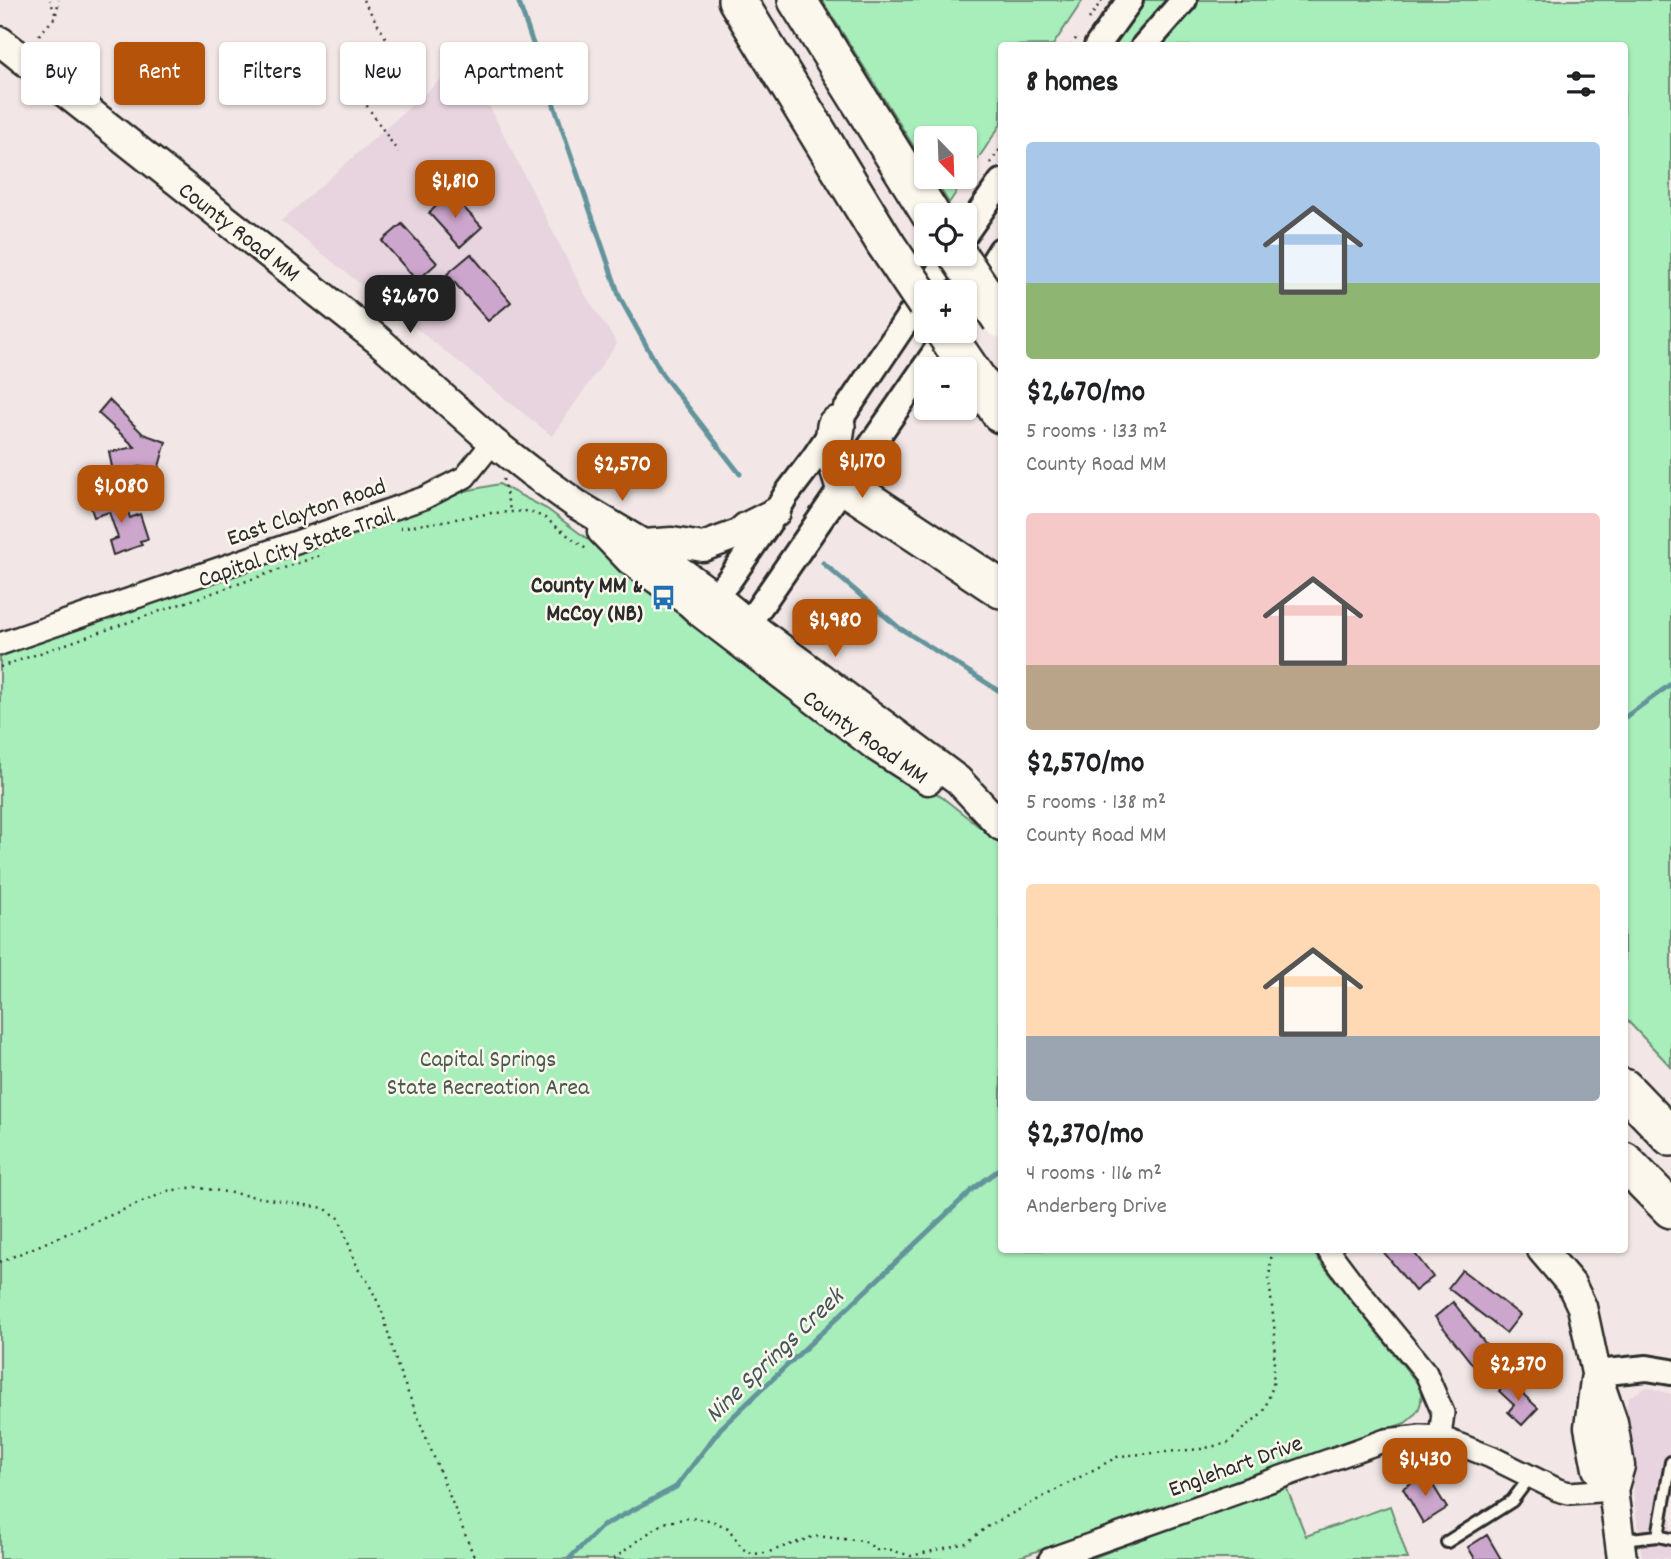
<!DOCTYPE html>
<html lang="en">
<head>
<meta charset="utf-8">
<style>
  :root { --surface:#fff; --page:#f2f2f2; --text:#202124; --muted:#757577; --accent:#b45309 }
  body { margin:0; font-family:Dekko,sans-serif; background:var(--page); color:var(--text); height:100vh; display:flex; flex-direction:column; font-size:26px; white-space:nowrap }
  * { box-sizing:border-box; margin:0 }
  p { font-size:23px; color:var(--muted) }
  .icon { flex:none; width:38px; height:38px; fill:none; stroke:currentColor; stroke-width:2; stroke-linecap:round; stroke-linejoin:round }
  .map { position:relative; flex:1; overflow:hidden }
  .panel { position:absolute; left:998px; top:42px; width:630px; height:1211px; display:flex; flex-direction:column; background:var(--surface); border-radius:7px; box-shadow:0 2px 5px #0004 }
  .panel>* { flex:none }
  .top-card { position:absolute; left:21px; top:42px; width:665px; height:63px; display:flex; gap:14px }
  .needle { width:46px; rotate:157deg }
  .fabs { position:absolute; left:914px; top:126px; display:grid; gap:14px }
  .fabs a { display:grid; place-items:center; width:63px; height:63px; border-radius:7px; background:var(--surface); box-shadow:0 2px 5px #0004; font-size:35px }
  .price { position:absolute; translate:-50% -60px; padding:0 16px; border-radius:14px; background:var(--accent); color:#fff; font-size:23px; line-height:46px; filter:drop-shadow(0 2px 4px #0008) }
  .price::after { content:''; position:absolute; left:50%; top:42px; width:21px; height:16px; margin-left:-10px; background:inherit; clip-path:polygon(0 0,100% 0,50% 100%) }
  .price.on { background:#222; color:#fff }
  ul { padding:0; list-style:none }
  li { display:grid; align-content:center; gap:14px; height:371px; padding:0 28px }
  li span { display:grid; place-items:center; height:217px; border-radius:7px; color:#555 }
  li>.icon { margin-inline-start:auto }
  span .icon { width:126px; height:126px; fill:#fffc; stroke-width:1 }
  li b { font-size:30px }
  h2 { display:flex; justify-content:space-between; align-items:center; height:84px; padding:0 28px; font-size:30px }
  .chip { padding:0 24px; border-radius:7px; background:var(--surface); box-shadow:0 2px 5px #0004; font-size:24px; line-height:63px }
  .chip.on { background:var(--accent); color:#fff }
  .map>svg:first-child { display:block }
  .built { fill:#e7d4de }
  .green { fill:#a8eebb; stroke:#6a8c73; stroke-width:2 }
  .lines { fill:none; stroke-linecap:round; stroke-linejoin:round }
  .stream { stroke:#64949b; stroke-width:5 }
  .building { fill:#cda6cd; stroke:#2b2b2b; stroke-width:2 }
  .service-casing { stroke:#2b2b2b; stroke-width:16 }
  .minor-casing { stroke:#2b2b2b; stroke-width:26 }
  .tertiary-casing { stroke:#2b2b2b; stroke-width:30 }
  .secondary-casing { stroke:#2b2b2b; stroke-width:33 }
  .motorway-casing { stroke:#2b2b2b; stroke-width:42 }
  .path { stroke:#2b2b2b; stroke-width:2.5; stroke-dasharray:2 5; stroke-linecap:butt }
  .service { stroke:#fbf7ec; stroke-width:10 }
  .minor { stroke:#fbf7ec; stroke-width:21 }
  .tertiary { stroke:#fbf7ec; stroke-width:24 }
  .secondary { stroke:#fbf7ec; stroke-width:28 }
  .motorway { stroke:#fbf7ec; stroke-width:37 }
  .motorway-bridge-casing { stroke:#2b2b2b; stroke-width:42; stroke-linecap:butt }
  .motorway-bridge { stroke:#fbf7ec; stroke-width:37 }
  .labels { text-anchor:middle; stroke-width:5; stroke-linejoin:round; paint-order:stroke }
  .street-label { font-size:24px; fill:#2b2b2b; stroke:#fbf7ec }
  .poi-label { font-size:24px; font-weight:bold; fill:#2b2b2b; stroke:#fbf7ec; text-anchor:end }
  .park-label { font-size:24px; fill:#4a5c4f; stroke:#fbf7ec }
  .water-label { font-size:26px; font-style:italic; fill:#43575a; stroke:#fbf7ec }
</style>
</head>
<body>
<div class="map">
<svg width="1671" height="1559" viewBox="0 0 1671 1559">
  <rect width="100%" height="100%" fill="#f2e7e6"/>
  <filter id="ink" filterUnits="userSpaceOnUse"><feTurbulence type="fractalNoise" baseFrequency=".0143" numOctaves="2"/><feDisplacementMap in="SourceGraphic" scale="14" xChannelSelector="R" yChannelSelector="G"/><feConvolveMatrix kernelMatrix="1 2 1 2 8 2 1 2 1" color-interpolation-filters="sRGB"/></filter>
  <g filter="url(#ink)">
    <path class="built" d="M465,58L584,293L617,343L552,436L281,221Z
      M1647,1387L1671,1394V1559L1642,1556L1623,1417L1629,1397Z"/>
    <path class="green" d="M822,0H1083L1053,45L1001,46V124L949,203L933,177H964V138H926V166Z
      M1129,0H1167L1130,45L1097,46Z
      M1186,0H1671V1067L1624,1017V46H1151Z
      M499,484L547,509L801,697L943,798L1001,844V1250H1311L1421,1388C1423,1405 1419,1413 1405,1423L1014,1559H0V648L422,508L465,491Z
      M1285,1484L1306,1536L1390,1506L1408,1559H1090Z"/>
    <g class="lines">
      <path class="stream" d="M518,0L620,298L662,374L740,474
        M823,563L898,627L1001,692
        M1624,718L1671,684
        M569,1559L601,1527L676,1487L721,1428L973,1189L1001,1168"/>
    </g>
    <path class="building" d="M450,193L482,227L460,247L429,213Z
      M402,224L437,263L417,281L382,241Z
      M471,254L511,302L488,321L447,274Z
      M109,400L143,434L166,442L158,470L143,466L113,472L109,452L135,447L98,413Z
      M106,496L109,507L125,502L130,518L140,514L148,539L140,541L142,545L113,555L109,541L118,538L109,512L94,517L89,502Z
      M1382,1250H1412L1433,1277L1415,1291Z
      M1462,1270L1520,1315L1506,1333L1448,1288Z
      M1453,1302L1499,1361L1481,1375L1435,1317Z
      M1509,1381L1538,1408L1522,1425L1508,1412L1514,1405L1499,1391Z
      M1426,1474L1447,1508L1423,1523L1403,1488Z
      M1487,1535L1501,1559H1475L1468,1547Z"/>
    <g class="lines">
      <defs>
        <path id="service" d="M1658,1536L1671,1462
          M1622,1540L1658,1536L1671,1539
          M1447,1542L1512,1501L1530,1477"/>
        <path id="minor" d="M0,644L424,498L465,477L493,442
          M1328,1250L1358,1290L1426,1373L1443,1413L1440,1437L1491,1457L1558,1490L1569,1493L1613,1490
          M1050,1559L1386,1440L1421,1436L1440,1437"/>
        <path id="tertiary" d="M1097,46L1130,0
          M1144,46L1184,0
          M964,235L1001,182
          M964,309L1001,250
          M704,609L729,580L776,512L786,495L814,458L951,254
          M737,640L950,331
          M1596,1373L1647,1368L1671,1372"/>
        <path id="secondary" d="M0,41L378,340L493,442L530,471L576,504L643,544L716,597L750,625L958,780L1001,826
          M602,531L630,560L689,602L701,613L878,748L928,780
          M643,544L672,542L703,547L738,534L746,527L776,512
          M1542,1250L1571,1284L1582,1307L1596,1373L1613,1422L1620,1466L1613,1490L1622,1559
          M1595,1380L1589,1427L1597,1469L1613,1490"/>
        <path id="motorway" d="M737,0L885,243
          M797,0L931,215
          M974,375L1001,414
          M836,426L833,448L844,485L1001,589
          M1624,1088L1671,1137
          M1624,1161L1671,1209"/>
      </defs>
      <use href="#service" class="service-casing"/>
      <use href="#minor" class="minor-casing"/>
      <use href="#tertiary" class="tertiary-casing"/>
      <use href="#secondary" class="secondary-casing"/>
      <use href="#motorway" class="motorway-casing"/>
      <path class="path" d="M363,0L386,38L368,72L361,97L398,152
        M1233,0H1247
        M56,14L59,0
        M1089,19L1102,0
        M39,35L56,16L50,0
        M1071,46L1077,37
        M990,163L1001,148
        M503,479L510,510
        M400,528L492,513L529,511L545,518L586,549
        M0,667L324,554
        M0,1262L168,1191L195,1187L324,1208L339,1218L358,1269L368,1282L382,1311L398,1368L475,1559
        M614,1559L641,1538L664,1523L688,1518L710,1520L728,1528L743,1549L753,1554L766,1553L815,1536L864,1541L877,1550L888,1549L911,1556L966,1543L987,1527L1119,1456L1201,1449L1228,1443L1264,1411L1273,1386L1275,1334L1269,1279L1272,1250"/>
      <use href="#service" class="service"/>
      <use href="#minor" class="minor"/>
      <use href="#tertiary" class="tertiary"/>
      <use href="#secondary" class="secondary"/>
      <use href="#motorway" class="motorway"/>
      <defs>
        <path id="motorway-bridge" d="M885,243L926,304
          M957,254L1001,319
          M944,331L974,375"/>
      </defs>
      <use href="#motorway-bridge" class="motorway-bridge-casing"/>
      <use href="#motorway-bridge" class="motorway-bridge"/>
    </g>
  </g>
  <defs>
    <symbol id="bus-bare" viewBox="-9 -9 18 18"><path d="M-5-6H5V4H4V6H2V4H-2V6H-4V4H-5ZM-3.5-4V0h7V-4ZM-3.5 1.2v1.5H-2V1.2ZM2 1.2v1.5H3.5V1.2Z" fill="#1f6fb2" stroke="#fbf7ec" stroke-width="2.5" paint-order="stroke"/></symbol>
  </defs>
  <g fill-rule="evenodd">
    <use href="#bus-bare" x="646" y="580" width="35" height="35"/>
  </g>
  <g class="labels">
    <g class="street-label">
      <text transform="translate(240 231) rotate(38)" y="8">County Road MM</text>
      <text transform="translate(306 511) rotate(-19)" y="8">East Clayton Road</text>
      <text transform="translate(296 546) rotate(-19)" y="8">Capital City State Trail</text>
      <text transform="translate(866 736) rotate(35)" y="8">County Road MM</text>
      <text transform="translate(1235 1465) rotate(-20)" y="8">Englehart Drive</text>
    </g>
    <g class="poi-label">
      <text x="643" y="592">County MM &amp;<tspan x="643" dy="28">McCoy (NB)</tspan></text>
    </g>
    <g class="park-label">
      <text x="488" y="1066">Capital Springs<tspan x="488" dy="28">State Recreation Area</tspan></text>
    </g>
    <g class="water-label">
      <text transform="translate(773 1354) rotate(-44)" y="9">Nine Springs Creek</text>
    </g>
  </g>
</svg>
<div class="fabs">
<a><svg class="needle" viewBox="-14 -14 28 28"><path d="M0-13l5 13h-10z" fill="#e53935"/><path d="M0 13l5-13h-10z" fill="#757577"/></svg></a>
<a><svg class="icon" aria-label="locate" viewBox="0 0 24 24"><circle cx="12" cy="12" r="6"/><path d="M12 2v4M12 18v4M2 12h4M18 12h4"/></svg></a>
<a>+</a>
<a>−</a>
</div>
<b class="price" style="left:455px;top:220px">$1,810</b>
<b class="price on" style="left:410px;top:335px">$2,670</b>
<b class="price" style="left:862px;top:500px">$1,170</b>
<b class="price" style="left:622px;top:503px">$2,570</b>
<b class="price" style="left:121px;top:525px">$1,080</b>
<b class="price" style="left:835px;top:659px">$1,980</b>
<b class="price" style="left:1518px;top:1403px">$2,370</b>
<b class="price" style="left:1425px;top:1498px">$1,430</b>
<div class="top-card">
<a class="chip">Buy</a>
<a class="chip on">Rent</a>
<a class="chip">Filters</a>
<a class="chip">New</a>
<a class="chip">Apartment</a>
</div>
<section class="panel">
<h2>8 homes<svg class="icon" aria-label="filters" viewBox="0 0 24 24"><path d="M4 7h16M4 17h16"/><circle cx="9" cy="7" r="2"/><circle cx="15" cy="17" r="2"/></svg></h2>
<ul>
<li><span style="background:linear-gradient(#a9c7e8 65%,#8fb573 0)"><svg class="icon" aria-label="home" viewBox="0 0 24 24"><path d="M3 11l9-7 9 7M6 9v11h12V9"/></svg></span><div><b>$2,670/mo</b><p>5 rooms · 133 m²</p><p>County Road MM</p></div></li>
<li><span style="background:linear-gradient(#f6c9c9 70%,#b9a48a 0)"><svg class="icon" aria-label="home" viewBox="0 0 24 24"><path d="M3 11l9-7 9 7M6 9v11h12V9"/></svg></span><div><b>$2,570/mo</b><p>5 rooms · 138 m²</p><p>County Road MM</p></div></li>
<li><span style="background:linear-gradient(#ffd9b3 70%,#9aa5b1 0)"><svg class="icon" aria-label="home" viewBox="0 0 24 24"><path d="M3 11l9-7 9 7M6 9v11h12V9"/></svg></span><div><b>$2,370/mo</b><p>4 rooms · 116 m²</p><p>Anderberg Drive</p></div></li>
</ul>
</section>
</div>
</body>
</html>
